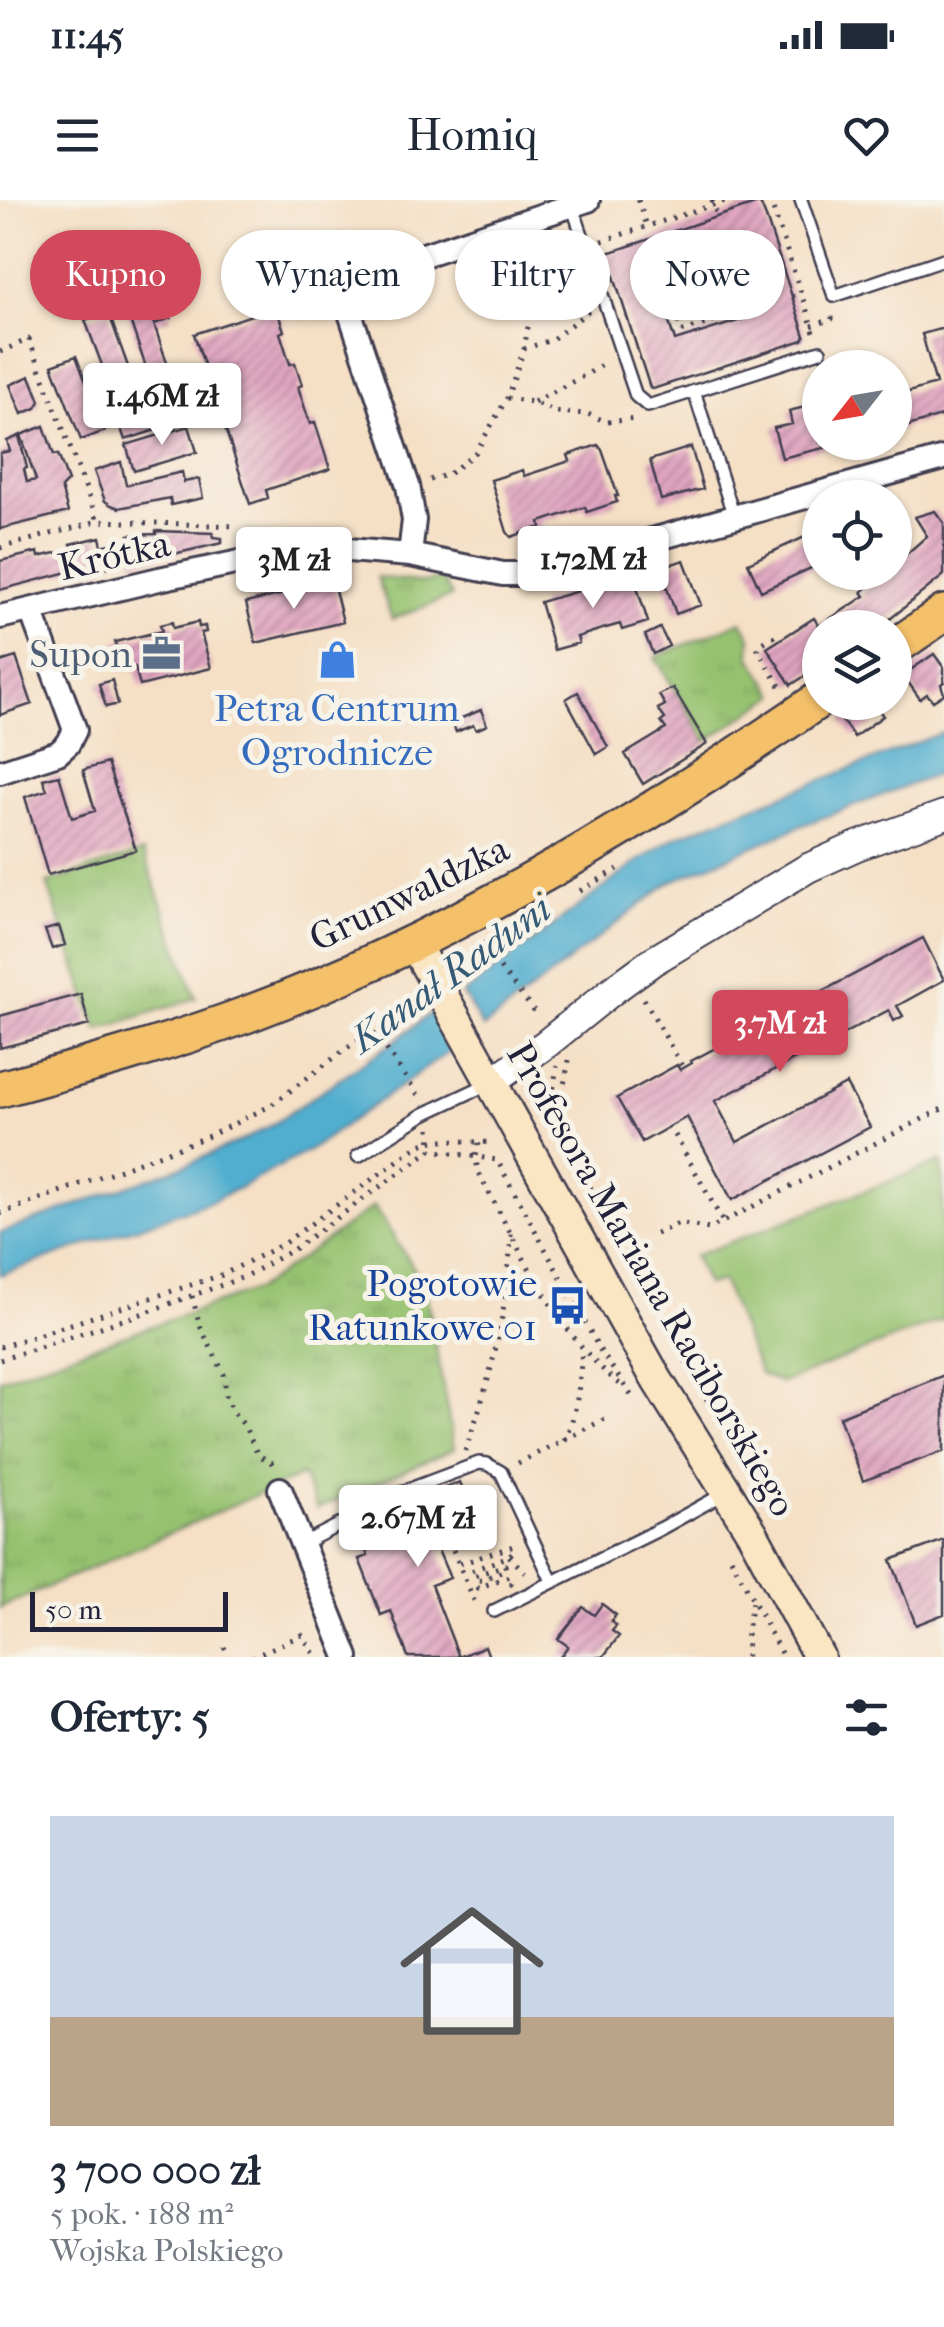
<!DOCTYPE html>
<html lang="pl">
<head>
<meta charset="utf-8">
<style>
  :root { --surface:#fff; --page:#f2f2f3; --text:#1f2937; --muted:#747a83; --accent:#d1495b }
  body { margin:0; font-family:"IM FELL French Canon",serif; background:var(--page); color:var(--text); height:100vh; display:flex; flex-direction:column; font-size:38px; white-space:nowrap }
  * { box-sizing:border-box; margin:0 }
  p { font-size:32px; color:var(--muted) }
  .icon { flex:none; width:55px; height:55px; fill:none; stroke:currentColor; stroke-width:2; stroke-linecap:round; stroke-linejoin:round }
  .map { position:relative; height:1457px; overflow:hidden }
  .details { display:flex; flex-direction:column; background:var(--surface); flex:1 }
  .details>* { flex:none }
  .guide { position:absolute; left:30px; top:30px; width:885px; height:90px; display:flex; gap:20px }
  .needle { width:65px; rotate:239deg }
  .controls { position:absolute; left:802px; top:150px; display:grid; gap:20px }
  .controls a { display:grid; place-items:center; width:110px; height:110px; border-radius:50%; background:var(--surface); box-shadow:0 2px 8px #0004; font-size:50px }
  .scale { position:absolute; left:30px; bottom:25px; width:198px; box-sizing:border-box; padding-left:10px; border:5px solid #22223b; border-top:0; font-size:28px; line-height:35px; white-space:nowrap; color:#22223b; -webkit-text-stroke:8px #f7f3e8; paint-order:stroke }
  .price { position:absolute; translate:-50% -85px; padding:0 22px; border-radius:10px; background:#fff; color:#222; font-size:32px; line-height:65px; filter:drop-shadow(0 2px 5px #0008) }
  .price::after { content:''; position:absolute; left:50%; top:60px; width:30px; height:22px; margin-left:-15px; background:inherit; clip-path:polygon(0 0,100% 0,50% 100%) }
  .price.on { background:var(--accent); color:#fff }
  ul { padding:0; list-style:none }
  li { display:grid; align-content:center; gap:20px; height:530px; padding:0 50px }
  li span { display:grid; place-items:center; height:310px; border-radius:0px; color:#555 }
  li>.icon { margin-inline-start:auto }
  span .icon { width:180px; height:180px; fill:#fffc; stroke-width:1 }
  li b { font-size:42px }
  h2 { display:flex; justify-content:space-between; align-items:center; height:120px; padding:0 50px; font-size:42px }
  .chip { padding:0 35px; border-radius:45px; background:var(--surface); box-shadow:0 2px 8px #0004; font-size:35px; line-height:90px }
  .chip.on { background:var(--accent); color:#fff }
  .status { display:flex; justify-content:space-between; align-items:center; height:70px; padding:0 50px; background:var(--surface); direction:ltr }
  .status svg { height:28px; fill:currentColor }
  header { display:flex; justify-content:space-between; align-items:center; height:130px; padding:0 50px; background:var(--surface); font-size:45px; font-weight:600 }
  .map>svg:first-child { display:block }
  .grass { fill:url(#grass-tufts); stroke:#5c7256; stroke-width:2.5 }
  .garden { fill:#96c270; stroke:#5c7256; stroke-width:2.5 }
  .water { fill:#51aecf; stroke:#3a6885; stroke-width:2.5 }
  .building { fill:url(#building-hatch); fill-rule:evenodd }
  .lines { fill:none; stroke-linecap:round; stroke-linejoin:round }
  .service-casing { stroke:#423e50; stroke-width:16 }
  .minor-casing { stroke:#423e50; stroke-width:28 }
  .tertiary-casing { stroke:#423e50; stroke-width:32 }
  .secondary-casing { stroke:#423e50; stroke-width:35 }
  .primary-casing { stroke:#423e50; stroke-width:40 }
  .path { stroke:#423e50; stroke-width:5; stroke-dasharray:2.5 8; stroke-linecap:butt }
  .service { stroke:#fff; stroke-width:11 }
  .minor { stroke:#fff; stroke-width:22 }
  .tertiary { stroke:#fff; stroke-width:28 }
  .secondary { stroke:#fbe6c3; stroke-width:30 }
  .primary { stroke:#f4c16a; stroke-width:35 }
  .labels { text-anchor:middle; stroke-width:10; stroke-linejoin:round; paint-order:stroke }
  .street-label { font-size:38px; fill:#22223b; stroke:#f7f3e8 }
  .service-label { font-size:38px; fill:#4e5e75; stroke:#f7f3e8; text-anchor:end }
  .shop-label { font-size:38px; fill:#366cbe; stroke:#f7f3e8 }
  .transit-label { font-size:38px; fill:#164399; stroke:#f7f3e8; text-anchor:end }
  .water-label { font-size:40px; font-style:italic; fill:#355a76; stroke:#f7f3e8 }
</style>
</head>
<body>
<div class="status"><b>11:45</b><svg viewBox="0 0 49 12"><path d="M0 12V9h3v3zM5 12V6h3v6zM10 12V3h3v9zM15 12V0h3v12zM26 1h20v11H26zM47 4h2v5h-2z"/></svg></div>
<header><svg class="icon" aria-label="menu" viewBox="0 0 24 24"><path d="M4 6h16M4 12h16M4 18h16"/></svg>Homiq<svg class="icon" aria-label="heart" viewBox="0 0 24 24"><path d="M12 20l-8-8c-3-5 5-10 8-4 3-6 11-1 8 4z"/></svg></header>
<div class="map">
<svg width="944" height="1457" viewBox="0 0 944 1457">
  <defs>
    <pattern id="grass-tufts" width="24" height="20" patternUnits="userSpaceOnUse" patternTransform="scale(2.5)"><rect width="24" height="20" fill="#96c270"/><path d="M3 7l-1-3M5 7V3M7 7l1-3M15 17l-1-3M17 17v-4M19 17l1-3" fill="none" stroke="#81a662"/></pattern>
    <pattern id="building-hatch" width="6" height="6" patternUnits="userSpaceOnUse" patternTransform="scale(2.5)"><rect width="6" height="6" fill="#e0a5c0"/><path d="M-1 1l2-2M0 6l6-6M5 7l2-2" fill="none" stroke="#b5869d"/></pattern>
  </defs>
  <rect width="100%" height="100%" fill="#f7f3e8"/>
  <filter id="ink" filterUnits="userSpaceOnUse"><feTurbulence type="fractalNoise" baseFrequency=".01" numOctaves="2"/><feDisplacementMap in="SourceGraphic" scale="20" xChannelSelector="R" yChannelSelector="G"/><feConvolveMatrix kernelMatrix="1 2 1 2 8 2 1 2 1" color-interpolation-filters="sRGB"/></filter>
  <filter id="wash" filterUnits="userSpaceOnUse"><feTurbulence type="fractalNoise" baseFrequency=".0048" numOctaves="4" result="noise"/><feDisplacementMap in="SourceGraphic" scale="40" xChannelSelector="R" yChannelSelector="G"/><feGaussianBlur stdDeviation="2.25" result="paint"/><feColorMatrix in="noise" values="0 0 0 0 0 0 0 0 0 0 0 0 0 0 0 0 0 1.4 0 .05"/><feComposite in="paint" operator="in"/></filter>
  <g filter="url(#wash)">
    <rect width="100%" height="100%" fill="#f5dfc5"/>
    <path class="grass" d="M377,377L424,383L441,378L452,396L392,419Z
      M742,421L751,437L750,456L776,495L706,541L655,457Z
      M143,652L196,798L98,830L47,683Z
      M374,1006L425,1086L454,1249L317,1309L302,1275L0,1408V1179L258,1089Z"/>
    <path class="garden" d="M726,68L738,104L687,122L674,86Z
      M942,961L944,1119L782,1183L760,1174L722,1081L707,1085L694,1056Z"/>
    <path class="water" d="M944,532V572L803,625L670,682L483,828L463,794L636,663L673,638Z
      M431,813L453,849L310,950L243,986L212,1001L0,1075V1033L188,964L243,940L272,925L392,843Z"/>
    <g id="blocks">
      <path class="building" d="M758,3L761,5L767,20L805,136L803,140L653,189L650,188L607,55L608,53ZM736,50L757,115L675,141L654,77Z
        M191,46L200,74L193,77L197,87L172,95L158,57Z
        M163,94L171,118L154,124L170,172L150,179L125,106Z
        M276,107L284,131L280,133L290,164L295,163L302,185L298,187L310,224L315,222L330,269L266,290L268,298L250,304L194,134Z
        M108,111L140,200L118,208L85,120Z
        M944,128V215L895,230V196L936,184L922,134Z
        M76,156L105,231L81,240L52,165Z
        M30,176L40,201L36,208L22,214L10,185Z
        M177,197L184,221L125,240L117,217Z
        M809,206L812,219L820,217V242L840,244L782,258L774,228L792,224L789,211Z
        M44,226L54,255L58,254L68,281L61,288L68,312L0,329V253L10,251L7,241L19,236L27,268L24,269L27,282L36,280L21,235Z
        M189,226L197,252L134,271L126,245Z
        M598,245L602,250L618,296H615L617,302L587,312L585,307L540,322L541,327L511,337L507,332L491,280L522,270L524,276L570,261L568,255Z
        M691,247L703,289L661,300L650,260Z
        M121,262L126,285L182,272L184,282L199,279L203,298L171,305L170,298L119,308L111,305L105,301L94,271Z
        M935,311L944,323V375L879,428H820V466L791,485L767,448L814,418L819,426L865,396L862,392L885,372H895V364L927,336L915,317Z
        M820,330V364L761,391L748,363Z
        M156,331L213,333V337L222,338V343L134,363L129,335L156,334Z
        M100,337L102,346L123,341L126,357L106,361L108,367L92,371L91,366L0,390V361L38,352L39,357L73,349L71,344Z
        M684,360L701,405L676,414L660,368Z
        M633,375L648,422L622,430L620,424L599,430L577,437L579,443L554,450L540,402Z
        M333,382L343,422L256,443L246,403Z
        M172,422L173,428L198,422L199,427L205,426L206,432L201,433L211,468L140,486L135,467L122,470L115,442L162,431L160,425Z
        M660,428L669,446L653,454L645,435Z
        M934,454L944,468V482L941,484L944,494L933,501L927,494L920,499L903,475Z
        M16,457L32,504L0,515V462Z
        M112,480L118,504L106,507L99,484Z
        M673,488L707,544L643,584L625,554L666,529L661,522L665,519L658,509L665,505L659,495Z
        M578,492L608,547L596,554L566,499Z
        M868,502H873L883,516L854,537L842,521Z
        M481,510L487,525L476,530L473,525L456,532L452,522Z
        M107,563L136,650L48,675L25,597L47,590L43,579L59,575L72,618L95,611L83,570Z
        M59,726L65,745L52,749L45,730Z
        M923,738L944,780L897,806L903,816L894,821L889,810L715,901L737,942L846,884L870,927L732,1000L687,917L642,942L617,898L677,865L680,870L692,863L691,861Z
        M81,794L89,825L0,848V816Z
        M944,1175V1251L863,1281L839,1217Z
        M460,1282L480,1333L438,1350L450,1378L431,1385L459,1457L485,1446L489,1457H408L391,1411L381,1415L359,1359L368,1356L358,1329L447,1295L445,1288Z
        M944,1340V1414L916,1425L891,1360Z
        M602,1404L616,1415L611,1421L616,1426L612,1431L619,1436L603,1457H560L568,1446L558,1439L583,1407L594,1415Z"/>
    </g>
  </g>
  <g filter="url(#ink)">
    <use href="#blocks" fill-opacity="0" stroke="#423e50" stroke-width="2.5"/>
    <g class="lines">
      <defs>
        <path id="service" d="M801,0L834,96L944,59
          M572,5L636,196L648,206L820,151
          M694,191L734,317
          M358,956L424,914L490,883
          M302,1344L405,1291L479,1263L487,1264L501,1272L552,1381
          M494,1411L662,1328L727,1292"/>
        <path id="minor" d="M410,355L414,320L408,286L340,83L588,0
          M0,417L159,379L311,347L410,355L503,374H531L944,258
          M0,572L58,553L68,544L75,530L31,410
          M280,1289L347,1457"/>
        <path id="tertiary" d="M490,883L546,844L613,790L653,761L808,668L857,646L944,615"/>
        <path id="secondary" d="M413,742L657,1180L753,1334L819,1457"/>
        <path id="primary" d="M895,447L944,413
          M0,889C83,867 167,844 248,814C452,738 641,622 820,499"/>
      </defs>
      <use href="#service" class="service-casing"/>
      <use href="#minor" class="minor-casing"/>
      <use href="#tertiary" class="tertiary-casing"/>
      <use href="#secondary" class="secondary-casing"/>
      <use href="#primary" class="primary-casing"/>
      <path class="path" d="M638,0L647,26
        M712,0L717,16
        M770,0L815,135
        M602,41L728,0
        M665,82L682,132
        M656,85L732,60
        M792,97L801,94
        M812,126L832,119V113
        M672,135L748,110L729,52
        M524,149L551,140L590,110
        M0,152L29,139L98,321L239,326
        M507,198L533,202L556,212L588,214L607,222L635,219
        M534,202L589,173L607,161
        M430,280L449,274L476,252L507,198L524,149L532,105L547,56L564,39
        M0,348L98,321
        M775,436L759,445L758,450L783,491
        M580,691L618,669
        M426,700L454,681L457,686
        M484,741L496,763L539,817
        M644,799L682,866
        M569,860L556,925L721,1225
        M541,916L551,904L557,866
        M430,928L431,950L497,960L600,1150L631,1195
        M675,935L723,1022
        M479,943L476,957L478,972C518,1044 555,1134 621,1185
        M0,1014L209,936L270,906L370,831L378,837L418,895
        M656,1034L679,1023L709,1029L944,908
        M192,1096L200,1126L224,1174L226,1195L233,1212L244,1225L258,1255L271,1262L275,1269
        M0,1147L222,1075L283,1044L418,946C443,934 466,944 492,942
        M0,1160L141,1114L244,1077L294,1049L431,950
        M564,1240C578,1213 580,1179 582,1148
        M465,1251C491,1180 508,1109 511,1033
        M518,1263L609,1217
        M453,1350L476,1405
        M509,1356L525,1372
        M731,1358L783,1457
        M460,1364L519,1344
        M509,1384L511,1383L509,1376L478,1388L476,1382L506,1370L505,1365L474,1376L471,1371L509,1356L516,1348
        M224,1447L229,1457
        M252,1457L302,1435L316,1457
        M746,1457L747,1431L752,1402"/>
      <use href="#service" class="service"/>
      <use href="#minor" class="minor"/>
      <use href="#tertiary" class="tertiary"/>
      <use href="#secondary" class="secondary"/>
      <use href="#primary" class="primary"/>
    </g>
  </g>
  <defs>
    <symbol id="office-bare" viewBox="-9 -9 18 18"><path d="M-6-3h4V-5.5h4V-3h4V5H-6ZM-1-4.5V-3h2v-1.5ZM-6 0V1H6V0Z" fill="#5c6f8a" stroke="#f7f3e8" stroke-width="2.5" paint-order="stroke"/></symbol>
    <symbol id="shop-bare" viewBox="-9 -9 18 18"><path d="M-5-2.5h2.3a2.7 3.5 0 0 1 5.4 0H5L5.5 6h-11ZM-1.5-2.5h3a1.5 2.3 0 0 0-3 0Z" fill="#3f7fe0" stroke="#f7f3e8" stroke-width="2.5" paint-order="stroke"/></symbol>
    <symbol id="bus-bare" viewBox="-9 -9 18 18"><path d="M-5-6H5V4H4V6H2V4H-2V6H-4V4H-5ZM-3.5-4V0h7V-4ZM-3.5 1.2v1.5H-2V1.2ZM2 1.2v1.5H3.5V1.2Z" fill="#1a4fb4" stroke="#f7f3e8" stroke-width="2.5" paint-order="stroke"/></symbol>
  </defs>
  <g fill-rule="evenodd">
    <use href="#office-bare" x="134" y="426" width="55" height="55"/>
    <use href="#shop-bare" x="310" y="432" width="55" height="55"/>
    <use href="#bus-bare" x="540" y="1078" width="55" height="55"/>
  </g>
  <g class="labels">
    <g class="street-label">
      <text transform="translate(114 355) rotate(-13)" y="13">Krótka</text>
      <text transform="translate(409 693) rotate(-26)" y="13">Grunwaldzka</text>
      <text transform="translate(652 1079) rotate(60)" y="13">Profesora Mariana Raciborskiego</text>
    </g>
    <g class="service-label">
      <text x="132" y="467">Supon</text>
    </g>
    <g class="shop-label">
      <text x="337" y="521">Petra Centrum<tspan x="337" dy="44">Ogrodnicze</tspan></text>
    </g>
    <g class="transit-label">
      <text x="537" y="1096">Pogotowie<tspan x="537" dy="44">Ratunkowe 01</tspan></text>
    </g>
    <g class="water-label">
      <text transform="translate(450 773) rotate(-36)" y="14">Kanał Raduni</text>
    </g>
  </g>
</svg>
<div class="controls">
<a><svg class="needle" viewBox="-14 -14 28 28"><path d="M0-13l5 13h-10z" fill="#e53935"/><path d="M0 13l5-13h-10z" fill="#747a83"/></svg></a>
<a><svg class="icon" aria-label="locate" viewBox="0 0 24 24"><circle cx="12" cy="12" r="6"/><path d="M12 2v4M12 18v4M2 12h4M18 12h4"/></svg></a>
<a><svg class="icon" aria-label="layers" viewBox="0 0 24 24"><path d="M12 4l9 5-9 5-9-5zM3 14l9 5 9-5"/></svg></a>
</div>
<div class="scale">50 m</div>
<b class="price" style="left:162px;top:248px">1.46M zł</b>
<b class="price" style="left:593px;top:411px">1.72M zł</b>
<b class="price" style="left:294px;top:412px">3M zł</b>
<b class="price on" style="left:780px;top:875px">3.7M zł</b>
<b class="price" style="left:418px;top:1370px">2.67M zł</b>
<div class="guide">
<a class="chip on">Kupno</a>
<a class="chip">Wynajem</a>
<a class="chip">Filtry</a>
<a class="chip">Nowe</a>
</div>
</div>
<section class="details">
<h2>Oferty: 5<svg class="icon" aria-label="filters" viewBox="0 0 24 24"><path d="M4 7h16M4 17h16"/><circle cx="9" cy="7" r="2"/><circle cx="15" cy="17" r="2"/></svg></h2>
<ul>
<li><span style="background:linear-gradient(#c9d6e8 65%,#b9a48a 0)"><svg class="icon" aria-label="home" viewBox="0 0 24 24"><path d="M3 11l9-7 9 7M6 9v11h12V9"/></svg></span><div><b>3 700 000 zł</b><p>5 pok. · 188 m²</p><p>Wojska Polskiego</p></div></li>
</ul>
</section>
</body>
</html>
